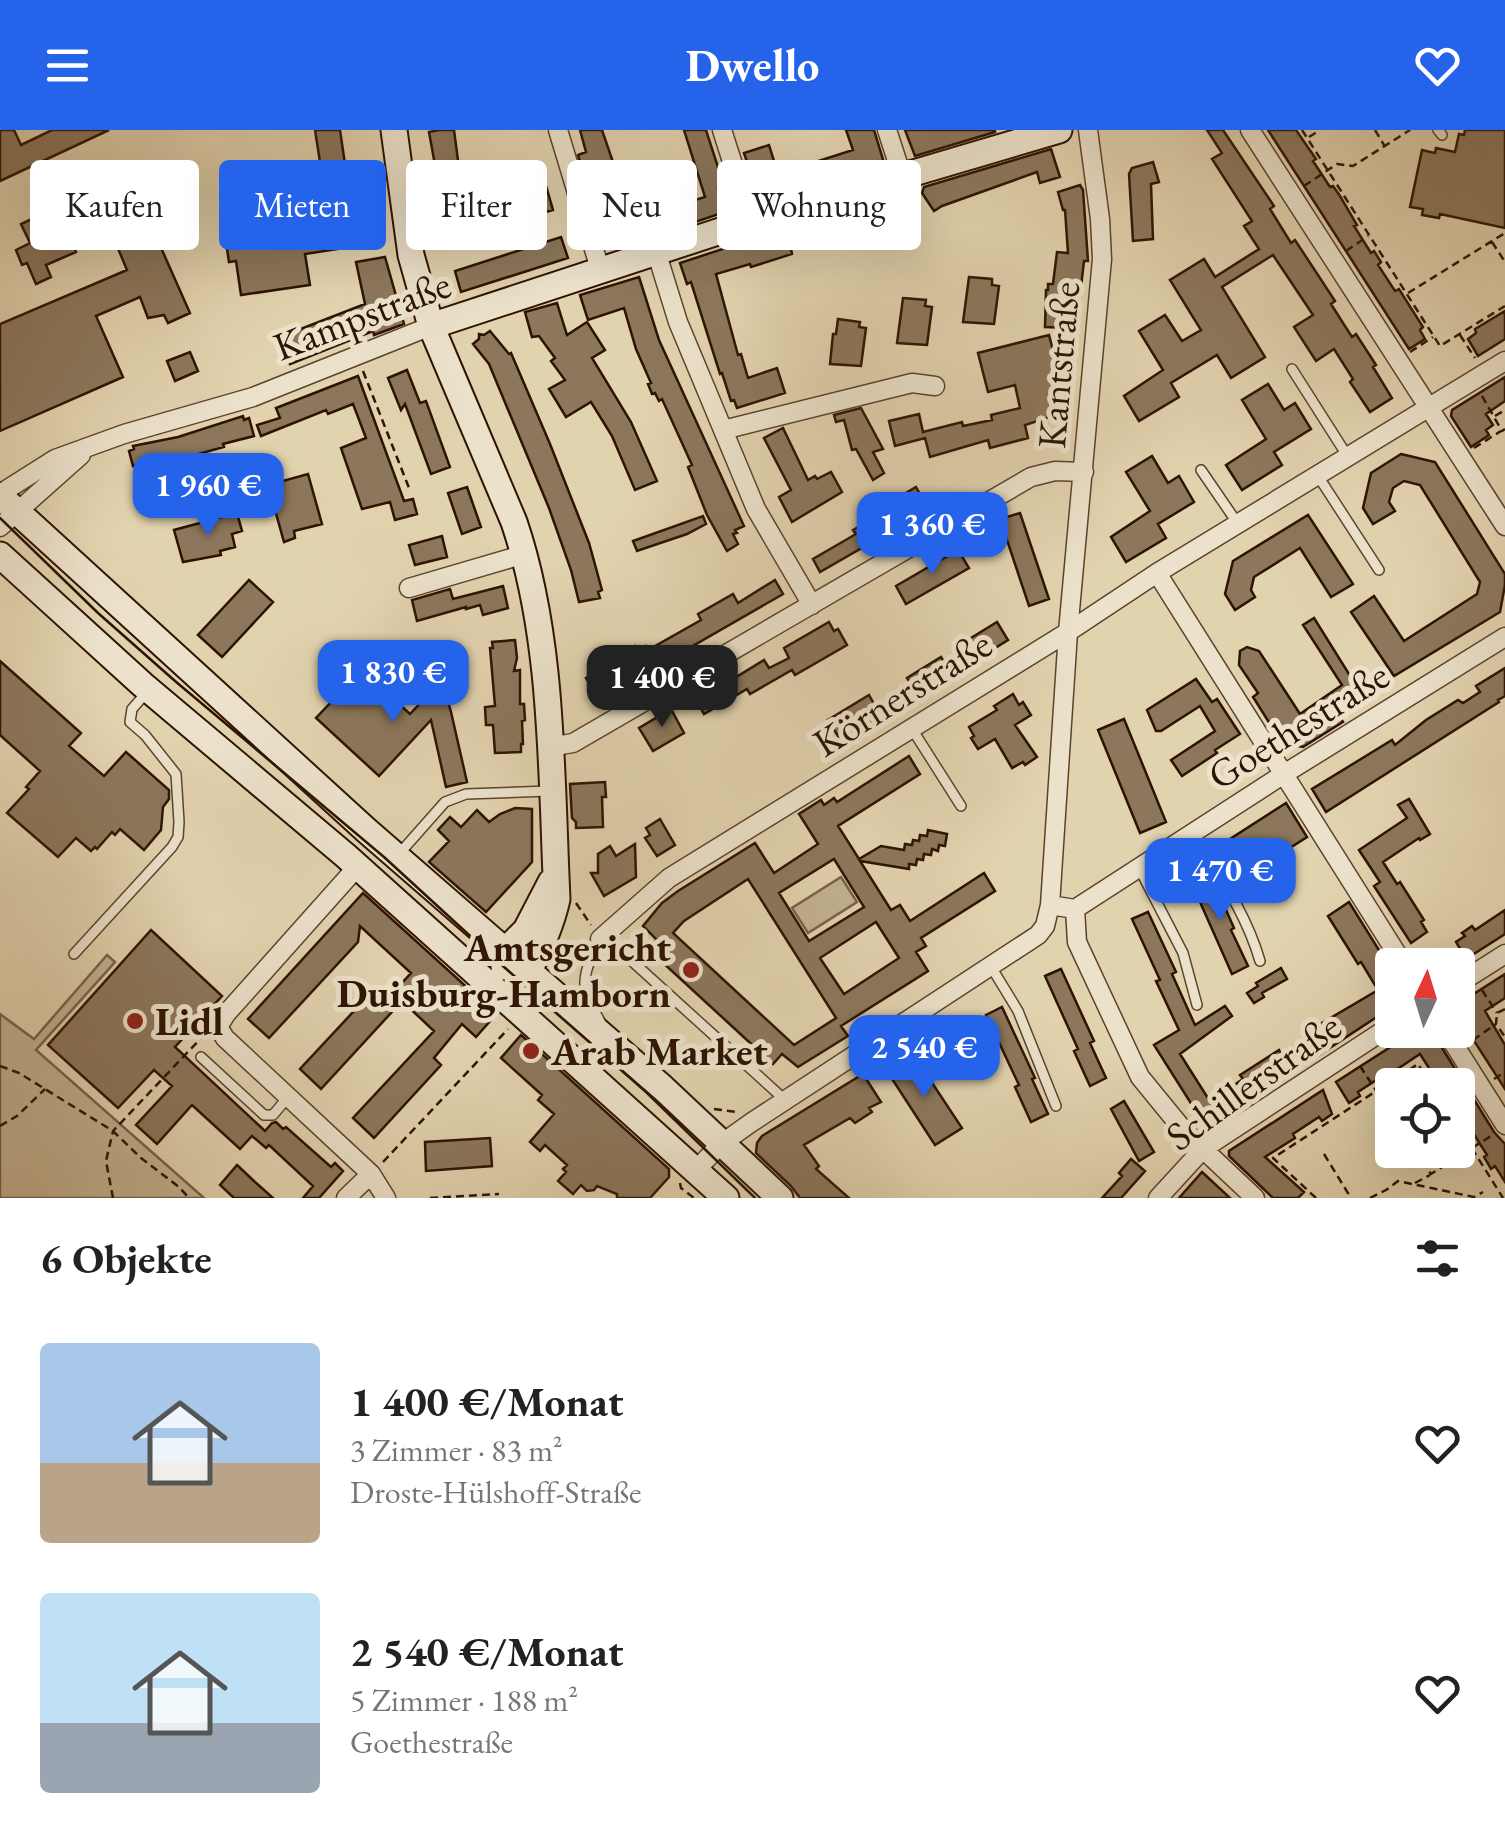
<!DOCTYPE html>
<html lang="de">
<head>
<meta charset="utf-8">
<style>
  :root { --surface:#fff; --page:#f6f6f6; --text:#222; --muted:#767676; --accent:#2563eb }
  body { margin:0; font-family:"EB Garamond",serif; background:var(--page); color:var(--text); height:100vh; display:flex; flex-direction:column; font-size:38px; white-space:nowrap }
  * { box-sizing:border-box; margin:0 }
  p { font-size:32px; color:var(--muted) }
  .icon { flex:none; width:55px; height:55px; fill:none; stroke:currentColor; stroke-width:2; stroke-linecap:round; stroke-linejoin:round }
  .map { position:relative; height:1068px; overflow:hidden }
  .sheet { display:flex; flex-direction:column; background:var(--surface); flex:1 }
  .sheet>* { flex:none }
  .guide { position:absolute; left:30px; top:30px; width:1000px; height:90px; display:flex; gap:20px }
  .needle { width:65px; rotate:4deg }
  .fabs { position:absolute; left:1375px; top:818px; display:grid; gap:20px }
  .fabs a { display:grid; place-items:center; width:100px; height:100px; border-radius:10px; background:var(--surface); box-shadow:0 10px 40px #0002; font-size:50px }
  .price { position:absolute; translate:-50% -85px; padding:0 22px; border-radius:20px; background:var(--accent); color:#fff; font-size:32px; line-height:65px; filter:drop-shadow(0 2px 5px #0008) }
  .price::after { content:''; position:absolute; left:50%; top:60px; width:30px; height:22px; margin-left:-15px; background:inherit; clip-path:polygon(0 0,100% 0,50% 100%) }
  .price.on { background:#222; color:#fff }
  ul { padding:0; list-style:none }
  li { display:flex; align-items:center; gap:30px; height:250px; padding:0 40px }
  li span { display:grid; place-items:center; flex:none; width:280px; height:200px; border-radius:10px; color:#555 }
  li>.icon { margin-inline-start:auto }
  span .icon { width:120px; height:120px; fill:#fffc; stroke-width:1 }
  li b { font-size:42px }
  h2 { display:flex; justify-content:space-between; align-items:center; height:120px; padding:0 40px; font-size:42px }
  .chip { padding:0 35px; border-radius:10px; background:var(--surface); box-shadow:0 10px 40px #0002; font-size:35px; line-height:90px }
  .chip.on { background:var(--accent); color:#fff }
  header { display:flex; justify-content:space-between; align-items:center; height:130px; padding:0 40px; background:var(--accent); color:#fff; font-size:45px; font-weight:700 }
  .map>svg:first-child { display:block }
  .green { fill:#c3b292; stroke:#78624a; stroke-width:2.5 }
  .building { fill:#8c775c; stroke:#2e1303; stroke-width:2.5; fill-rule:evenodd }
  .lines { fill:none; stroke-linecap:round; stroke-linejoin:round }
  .lane-casing { stroke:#5b432e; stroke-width:12 }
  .street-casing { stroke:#5b432e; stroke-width:21 }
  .secondary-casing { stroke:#2e1303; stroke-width:29 }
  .path { stroke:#2e1303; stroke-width:2.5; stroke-dasharray:8 5; stroke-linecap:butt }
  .lane { stroke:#ece2cb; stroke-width:9 }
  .street { stroke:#ece2cb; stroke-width:18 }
  .secondary { stroke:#ece2cb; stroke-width:25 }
  .tram { stroke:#2e1303; stroke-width:2.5 }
  .poi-dot { fill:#8f2418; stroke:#ece2cb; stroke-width:4 }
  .labels { text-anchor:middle; stroke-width:10; stroke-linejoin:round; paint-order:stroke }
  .street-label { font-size:40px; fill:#2e1303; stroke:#ece2cb }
  .poi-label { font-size:40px; font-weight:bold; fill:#2e1303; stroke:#ece2cb; text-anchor:start }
</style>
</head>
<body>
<header><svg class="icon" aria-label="menu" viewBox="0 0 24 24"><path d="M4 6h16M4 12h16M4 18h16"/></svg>Dwello<svg class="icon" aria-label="heart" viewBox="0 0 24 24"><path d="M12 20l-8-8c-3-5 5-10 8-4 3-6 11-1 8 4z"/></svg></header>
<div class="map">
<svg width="1505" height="1068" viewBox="0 0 1505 1068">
  <rect width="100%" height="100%" fill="#e2d3af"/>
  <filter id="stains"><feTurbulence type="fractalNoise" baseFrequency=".002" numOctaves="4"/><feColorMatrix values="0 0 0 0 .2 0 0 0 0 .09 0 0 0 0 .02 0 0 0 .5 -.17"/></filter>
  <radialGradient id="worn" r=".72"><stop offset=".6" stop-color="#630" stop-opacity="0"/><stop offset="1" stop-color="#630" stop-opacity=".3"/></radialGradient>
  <path class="green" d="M841,747L857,772L808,803L792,778Z
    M107,825L115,832L36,920L204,1068H2L0,1067V884L34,909Z"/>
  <path class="building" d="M0,0H14L21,15L52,0H109L0,51Z
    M315,0H340L357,116L305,124L310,155L241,165L236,131L229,132L222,86L284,77L288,102L330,96Z
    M439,0H454L469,114L454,116L453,111L444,113L439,57L429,2Z
    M580,0H602L614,35L622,68L619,69L627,91L705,67L684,0H706L724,56L718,58L725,82L621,117L618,108L605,112L578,25L586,22Z
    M846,0H874L884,33L883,35L760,71L744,23L769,15L778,44L853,20Z
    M905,0H995V2L915,26Z
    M1207,0H1223L1274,76L1270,79L1291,113L1295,110L1335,171L1331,174L1343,193L1352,207L1356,204L1376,235L1373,237L1392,268L1370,282L1350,252L1353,249L1334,219L1316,231L1294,197L1313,185L1273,125L1222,157L1265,227L1231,248L1217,225L1171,253L1179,267L1139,291L1124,266L1163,240L1139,201L1165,185L1182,211L1201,200L1170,150L1204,129L1215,147L1259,119L1244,96L1252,91L1212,29L1222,23Z
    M1268,0H1296L1316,29L1313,31L1330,57L1333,56L1340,66L1357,95L1354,96L1371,123L1374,121L1381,132L1378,135L1395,161L1399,159L1423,197L1420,200L1425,209L1409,219Z
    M1465,0H1505V98L1440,84L1439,88L1422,85L1423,79L1410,77L1422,20L1435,23L1436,18L1455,22L1459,4L1464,5Z
    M1051,19L1060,47L1040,53L1037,42L942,76L934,81L922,63L924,57Z
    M539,32L553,80L526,88L511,40Z
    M1153,32L1159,52L1151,54L1153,109L1133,111L1129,44L1132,38Z
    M1080,55L1083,60L1088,131H1084L1081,157H1074L1069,198L1045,197L1046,160H1048V154H1053L1057,122L1068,123L1065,80H1063L1058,62Z
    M134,57L190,183L168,193L164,185L148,188L140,167L96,186L123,247L0,301V194L127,140L99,73Z
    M891,66L897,86L791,119L792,124L751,137L750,134L716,144L738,225L741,224L748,248L777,238L785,263L737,278L734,270L731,271L722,243L720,244L691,152L687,154L680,133L744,112L745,116L801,99L800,95Z
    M36,87L45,107L66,98L76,122L46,135L51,147L36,154L27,133L22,135L16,120L30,113L21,94Z
    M561,107L568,128L461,162L455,141Z
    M385,127L404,194L374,205L373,201L290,234L280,207L365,174L356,132Z
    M639,147L659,210L744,396L735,400L737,403L733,404L738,414L727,421L707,385L688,337L692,335L662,269L659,271L655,263L652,264L648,254L651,253L636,219L624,178L588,190L580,165Z
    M969,147L992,149V155L999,156L994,194L963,192Z
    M903,168L926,170L925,176L932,177L927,215L897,213Z
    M557,173L567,205L587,192L605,220L592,228L631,292L657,351L635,360L612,306L591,272L566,287L549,259L565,250L551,231L555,228L539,206L532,207L525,182Z
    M1505,181V209L1478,226L1468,209L1476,203L1475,199Z
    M838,189L860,192L859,197L866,198L861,236L830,234L833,204H836Z
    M490,201L509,224L511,223L550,314L589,413L602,460L598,462L600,468L579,472L571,440L549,378L489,234L473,214L479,209V204L484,205Z
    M1049,205L1059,243L1053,245L1062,283L1025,295L1028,308L990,318L988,310L930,327L925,308L895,316L889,291L919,284L923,302L962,292L963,296L992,290L991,285L1020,278L1015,255L988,262L978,223Z
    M190,222L198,241L175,251L167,231Z
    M407,240L420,273L426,271L450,337L431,344L405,274L401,280L388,248Z
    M358,246L404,371L413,369L417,384L395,390L390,372L362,379L341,318L366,308L353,274L328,284L326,280L261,306L257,295L280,288L276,278Z
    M1505,247V271L1486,284L1493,295L1486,300L1489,305L1471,317L1451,286L1452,280Z
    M1268,254L1284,280L1295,273L1311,299L1274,322L1282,335L1242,360L1226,335L1266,309L1242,270Z
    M861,278L883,319L873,322L884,343L873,350L856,319L852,320L844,290L836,292L834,285Z
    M243,286L244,290L249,288L254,306L223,314L224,317L166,333L165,330L138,337V335L133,336L129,321L134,319L133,316L178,307Z
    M783,298L808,350L815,346L817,349L831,342L842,362L792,392L779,367L791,360L764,308Z
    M1401,324L1435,332L1505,444V455L1500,482L1394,546L1351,482L1374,466L1404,511L1477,464L1480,452L1420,355L1404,351L1393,358L1389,372L1395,381L1373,394L1363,378L1371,343Z
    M1152,326L1168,353L1179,346L1194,372L1158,394L1166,408L1126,432L1111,407L1150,381L1126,342Z
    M308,344L322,394L294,401L295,408L284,412L268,355Z
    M467,357L481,397L462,404L448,363Z
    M916,357L926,375L909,385L912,389L820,442L813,429L856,404L853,400L901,372L899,367Z
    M237,383L242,401L232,404L235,417L220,421L221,425L183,432L174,400Z
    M1020,383L1049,469L1029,476L1000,389Z
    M1308,385L1353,454L1331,467L1300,418L1254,447L1251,460L1255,467L1235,480L1225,464L1233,431Z
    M703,386L706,394L687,404L637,421L633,411Z
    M442,406L447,427L415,435L409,415Z
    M958,420L969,438L906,474L896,456Z
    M249,450L273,472L222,527L198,505Z
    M775,450L783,464L658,536L653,540L655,543L641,551L639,548L620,561L598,569L586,548L595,543L590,534L606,525L609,531L635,516L636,518L646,516L648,520L701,490L698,484L733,464L738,473Z
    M503,456L508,478L483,485L480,475L466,479V477L417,491L412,470L450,459L453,469Z
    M1314,488L1364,568L1338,585L1343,592L1303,617L1282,613L1253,567L1258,563L1239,535L1240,521L1247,517L1259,521L1300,584L1342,555L1303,495Z
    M829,492L834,501L838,499L847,515L795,545L792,540L750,564L747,559L704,584L694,566L725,548L728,552L764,530L769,538L789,528L784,518Z
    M997,492L1008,510L974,531L963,513Z
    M515,510L517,528L514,541L520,540V574H524L525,590L522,591L523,614H521V622L495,623L493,595H486L485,577L495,576L490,518H493L492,512Z
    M941,527L952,545L918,565L907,548Z
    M0,531L81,603L69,616L104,646L126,622L169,660V669L163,677L161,700L144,720L120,699L115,705L112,702L97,719L95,717L91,721L76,708L58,727L7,683L29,659L26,657L40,641L0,605Z
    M1505,538V566L1498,570L1499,572L1326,682L1312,659L1392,610L1395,615L1426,590L1458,570L1463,573L1480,562L1476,556Z
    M362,540L410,584L426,567L421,543L437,540L441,562L445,561L451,582L467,652L446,657L431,590L379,646L316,588Z
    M1196,549L1212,572L1217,569L1240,604L1215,620L1217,623L1182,646L1171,630L1215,601L1200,576L1161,601H1156L1147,580Z
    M1013,564L1019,575L1023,572L1031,585L1015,595L1037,627L1025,635L1023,632L1012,638L995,609L978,619L971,608L974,606L969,597L997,580L994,576Z
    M869,565L881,586L841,611L828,590Z
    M671,579L684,603L653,621L639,598Z
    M1124,589L1166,692L1140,703L1098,600Z
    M909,626L920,644L838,696L859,729L881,716L904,720L905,714L912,715L913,710L919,711L920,705L927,706L928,700L947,704L945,716L939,715L938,721L932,719L931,725L924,724L923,730L917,729L916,735L909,734V739L860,731L891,780L900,775L910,791L984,743L995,761L921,808L926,816L916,822L928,841L841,896L848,906L798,937L782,924L773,934L648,819L656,809L643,796L662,773L678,761L755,713L774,743L818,714L799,684L821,670L824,675L834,668L837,672ZM834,729L864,777L809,811L779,763ZM748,749L836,888L794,915L673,803L684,791ZM876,792L899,828L844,864L820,828Z
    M605,652L606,667H602L603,697L576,698V692L572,688L570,654Z
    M1409,669L1430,704L1420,710L1419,708L1383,732L1397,754L1400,752L1424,790L1421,792L1427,802L1411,813L1374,756L1380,752L1359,720L1407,688L1398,675Z
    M1286,673L1307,707L1285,721L1279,712L1244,735L1250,744L1234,754L1213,720Z
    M515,678L532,679V732L486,782L429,732L449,711L438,700L450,687L461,697L477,680L489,692L500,684Z
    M660,689L675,715L657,726L645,708L650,705L646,698Z
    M635,714L636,747L604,766L591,743H598V724L610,716L616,726Z
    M1210,746L1220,763L1219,764L1234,798L1231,800L1248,836L1232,844L1192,754Z
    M363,763L492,880L487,886L491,890L476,907L462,894L434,928L441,935L374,1008L353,988L434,901L402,871L321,959L300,939L367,867L379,878L411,843L360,796L358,812L269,908L248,889Z
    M1349,772L1392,841V877L1319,925L1314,918L1307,921L1311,929L1245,972L1234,955L1243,949L1240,945L1279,920L1281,924L1307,907L1305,903L1378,860L1361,832L1358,834L1328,786Z
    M1505,780V804L1466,829L1456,812L1465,806L1462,803L1472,796L1475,800Z
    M1148,782L1176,842L1172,844L1195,895L1225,876L1232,886L1180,924L1218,984L1204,994L1154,915L1179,900L1156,851L1160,850L1132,789Z
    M151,800L222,866L175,917L265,1001L272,993L276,992L283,999L286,997L331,1037L335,1033L343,1041L319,1068H303L313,1056L269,1015L266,1018L252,1006L240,1019L192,975L157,1014L136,995L172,956L154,940L118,978L48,915Z
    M1281,838L1287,849L1262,863L1264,867L1254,873L1247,863L1258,856L1256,853Z
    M1061,839L1094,911L1090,913L1106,948L1090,956L1074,921L1078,919L1045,846Z
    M1505,844V868L1485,881L1505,915V959L1458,886V874Z
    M1002,877L1035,948L1032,949L1048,984L1031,992L1015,957L1019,955L986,885Z
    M1417,900H1431L1494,1002L1505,1014V1052L1495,1036L1491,1039L1484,1027L1487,1025L1470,998L1466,1001L1459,990L1463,987L1458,978V955H1440L1420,924L1396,940L1398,942L1387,949L1384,945L1358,962L1360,966L1349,973L1336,952Z
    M521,905L669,1039V1047L650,1068H617V1064L597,1056L594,1060L587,1061L581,1055L573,1064L558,1051L566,1042L563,1039L567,1035L545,1015L540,1021L530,1012L554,984L538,970L542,965L501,928Z
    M913,924L962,998L935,1015L887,941Z
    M863,944L881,972L869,978L872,982L855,993L850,988L804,1015L819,1036L816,1039L849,1068H800L791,1056L756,1023L757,1013L762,1006Z
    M1323,960L1332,984L1322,991L1319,987L1293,1004L1295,1008L1265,1027L1304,1062L1298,1068H1273L1229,1026V1021Z
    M1124,971L1154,1022L1139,1031L1111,979Z
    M490,1008L492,1036L426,1041L425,1012Z
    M1131,1029L1145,1041L1121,1068H1102L1122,1046L1119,1043Z
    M237,1035L255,1052L273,1068H234L220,1055Z
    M1202,1042L1230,1068H1179Z"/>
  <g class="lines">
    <defs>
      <path id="lane" d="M1438,0L1442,5
        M1292,239L1348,327
        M1201,340L1238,394
        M1318,346L1379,440
        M912,599L961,676
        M1193,703C1219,745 1246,783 1260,831
        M399,724L445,672L466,664L549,661
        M1139,738L1183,823L1197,875
        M74,824L172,717L178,707L179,692L176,644L145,605L130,592L132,579L147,562
        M990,835L1018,881L1056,976
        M602,896C598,885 590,876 587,866C580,845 592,827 600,809L613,815L634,833L785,970
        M201,927L264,985H273L288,967"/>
      <path id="street" d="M558,0L600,139
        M722,0L751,91
        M887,0L902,46
        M1250,0L1505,396
        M656,121L678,192L756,379L812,475
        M723,300L912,253L935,256
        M0,364L55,329L124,304L253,267L431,196
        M0,397L81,325
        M1157,443L1404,835
        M409,458L525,424
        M549,617L573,613L1031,347L1055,341L1084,342
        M358,736L226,884L218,897L225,908L371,1044L386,1068
        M1050,775L1075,779L1284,644L1505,507
        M1075,779L1077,812L1140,947L1185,1002L1255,1068
        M600,809L669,748L1068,502L1157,443L1505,231
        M1458,854L1505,824
        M1445,900L1505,995
        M696,1040L721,1014L752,992L1038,805L1045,796L1050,775L1068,502L1102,129L1100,89L1088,0
        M346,1068L371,1044
        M1158,1068L1203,1019L1392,895"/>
      <path id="secondary" d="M394,0L411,125L431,196L514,392C554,509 551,646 557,769C551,796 541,818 528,842
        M431,196L751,91L1059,0
        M0,366L366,700L663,958L780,1068
        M0,425L143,555L346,726L726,1068
        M504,837V822L526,800L551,752"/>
    </defs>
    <use href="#lane" class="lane-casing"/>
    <use href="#street" class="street-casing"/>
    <use href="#secondary" class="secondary-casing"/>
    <path class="path" d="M1302,0L1440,216L1505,176
      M1375,0L1384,15
      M1309,7L1320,0
      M1304,56L1337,34L1353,36L1410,0
      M1492,112L1505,132
      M1346,121L1368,106
      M1408,163L1505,103
      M1460,205L1475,228
      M1410,222L1433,207
      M363,241L409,358
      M1482,266L1502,301L1505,299
      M1495,286L1505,280
      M1474,318L1501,301
      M576,773L591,795
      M1482,860L1497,883
      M1505,879L1497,883L1496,894L1505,907
      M1473,910L1496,894
      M0,936L19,943L113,1001L141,1028L179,1057L189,1068
      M1360,936L1392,985
      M1494,949L1505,942
      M714,979L736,982
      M0,996L17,986L45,959
      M1458,996L1503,1068
      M1415,1020L1431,1044L1494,1004
      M1324,1024L1351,1068
      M383,1032L508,899
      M680,1053L681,1058L694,1068
      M1415,1053L1430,1045
      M113,1068L106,1031L113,1001L204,905
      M430,1068L499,1064
      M1316,1068L1273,1028L1418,934L1431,955
      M1370,1068L1386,1060L1398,1051L1474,1067L1483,1062"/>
    <use href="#lane" class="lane"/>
    <use href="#street" class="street"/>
    <use href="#secondary" class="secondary"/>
    <path class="tram" d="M0,388L98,483L175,551L384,727L504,837L646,962L755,1068"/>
  </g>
  <g class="poi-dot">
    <circle cx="691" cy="840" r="10"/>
    <circle cx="135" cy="891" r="10"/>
    <circle cx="531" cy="921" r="10"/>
  </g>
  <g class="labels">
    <g class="street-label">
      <text transform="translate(362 185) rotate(-21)" y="14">Kampstraße</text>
      <text transform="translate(1058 235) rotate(-85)" y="14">Kantstraße</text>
      <text transform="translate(902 563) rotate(-32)" y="14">Körnerstraße</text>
      <text transform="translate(1298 595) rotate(-32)" y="14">Goethestraße</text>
      <text transform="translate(1253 951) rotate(-36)" y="14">Schillerstraße</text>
    </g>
    <g class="poi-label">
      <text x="671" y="831" text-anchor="end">Amtsgericht<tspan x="671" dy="46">Duisburg-Hamborn</tspan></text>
      <text x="155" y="905">Lidl</text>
      <text x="551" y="935">Arab Market</text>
    </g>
  </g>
  <rect width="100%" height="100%" filter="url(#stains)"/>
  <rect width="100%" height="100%" fill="url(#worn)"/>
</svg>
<div class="fabs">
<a><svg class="needle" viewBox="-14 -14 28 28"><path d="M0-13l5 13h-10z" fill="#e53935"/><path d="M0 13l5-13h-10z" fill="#767676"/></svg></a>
<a><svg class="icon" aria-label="locate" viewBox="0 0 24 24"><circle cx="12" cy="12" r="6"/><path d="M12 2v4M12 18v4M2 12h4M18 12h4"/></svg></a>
</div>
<b class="price" style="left:208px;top:408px">1 960 €</b>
<b class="price" style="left:932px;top:447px">1 360 €</b>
<b class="price" style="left:393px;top:595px">1 830 €</b>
<b class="price on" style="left:662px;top:600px">1 400 €</b>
<b class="price" style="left:1220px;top:793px">1 470 €</b>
<b class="price" style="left:924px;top:970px">2 540 €</b>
<div class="guide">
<a class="chip">Kaufen</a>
<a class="chip on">Mieten</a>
<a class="chip">Filter</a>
<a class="chip">Neu</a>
<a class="chip">Wohnung</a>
</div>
</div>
<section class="sheet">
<h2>6 Objekte<svg class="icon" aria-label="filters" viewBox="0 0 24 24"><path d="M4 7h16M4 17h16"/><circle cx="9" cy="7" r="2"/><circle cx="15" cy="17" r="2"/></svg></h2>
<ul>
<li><span style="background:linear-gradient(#a9c7e8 60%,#b9a48a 0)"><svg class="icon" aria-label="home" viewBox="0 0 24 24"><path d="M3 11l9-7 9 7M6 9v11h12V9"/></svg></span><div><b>1 400 €/Monat</b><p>3 Zimmer · 83 m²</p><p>Droste-Hülshoff-Straße</p></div><svg class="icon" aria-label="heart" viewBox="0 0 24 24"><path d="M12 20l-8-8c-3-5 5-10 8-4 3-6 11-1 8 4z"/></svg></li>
<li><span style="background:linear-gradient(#bfe0f5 65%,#9aa5b1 0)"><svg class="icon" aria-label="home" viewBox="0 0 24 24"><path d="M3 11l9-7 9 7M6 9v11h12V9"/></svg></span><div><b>2 540 €/Monat</b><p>5 Zimmer · 188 m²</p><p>Goethestraße</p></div><svg class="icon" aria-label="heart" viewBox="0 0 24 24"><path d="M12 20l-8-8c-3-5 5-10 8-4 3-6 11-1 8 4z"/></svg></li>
</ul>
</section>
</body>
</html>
